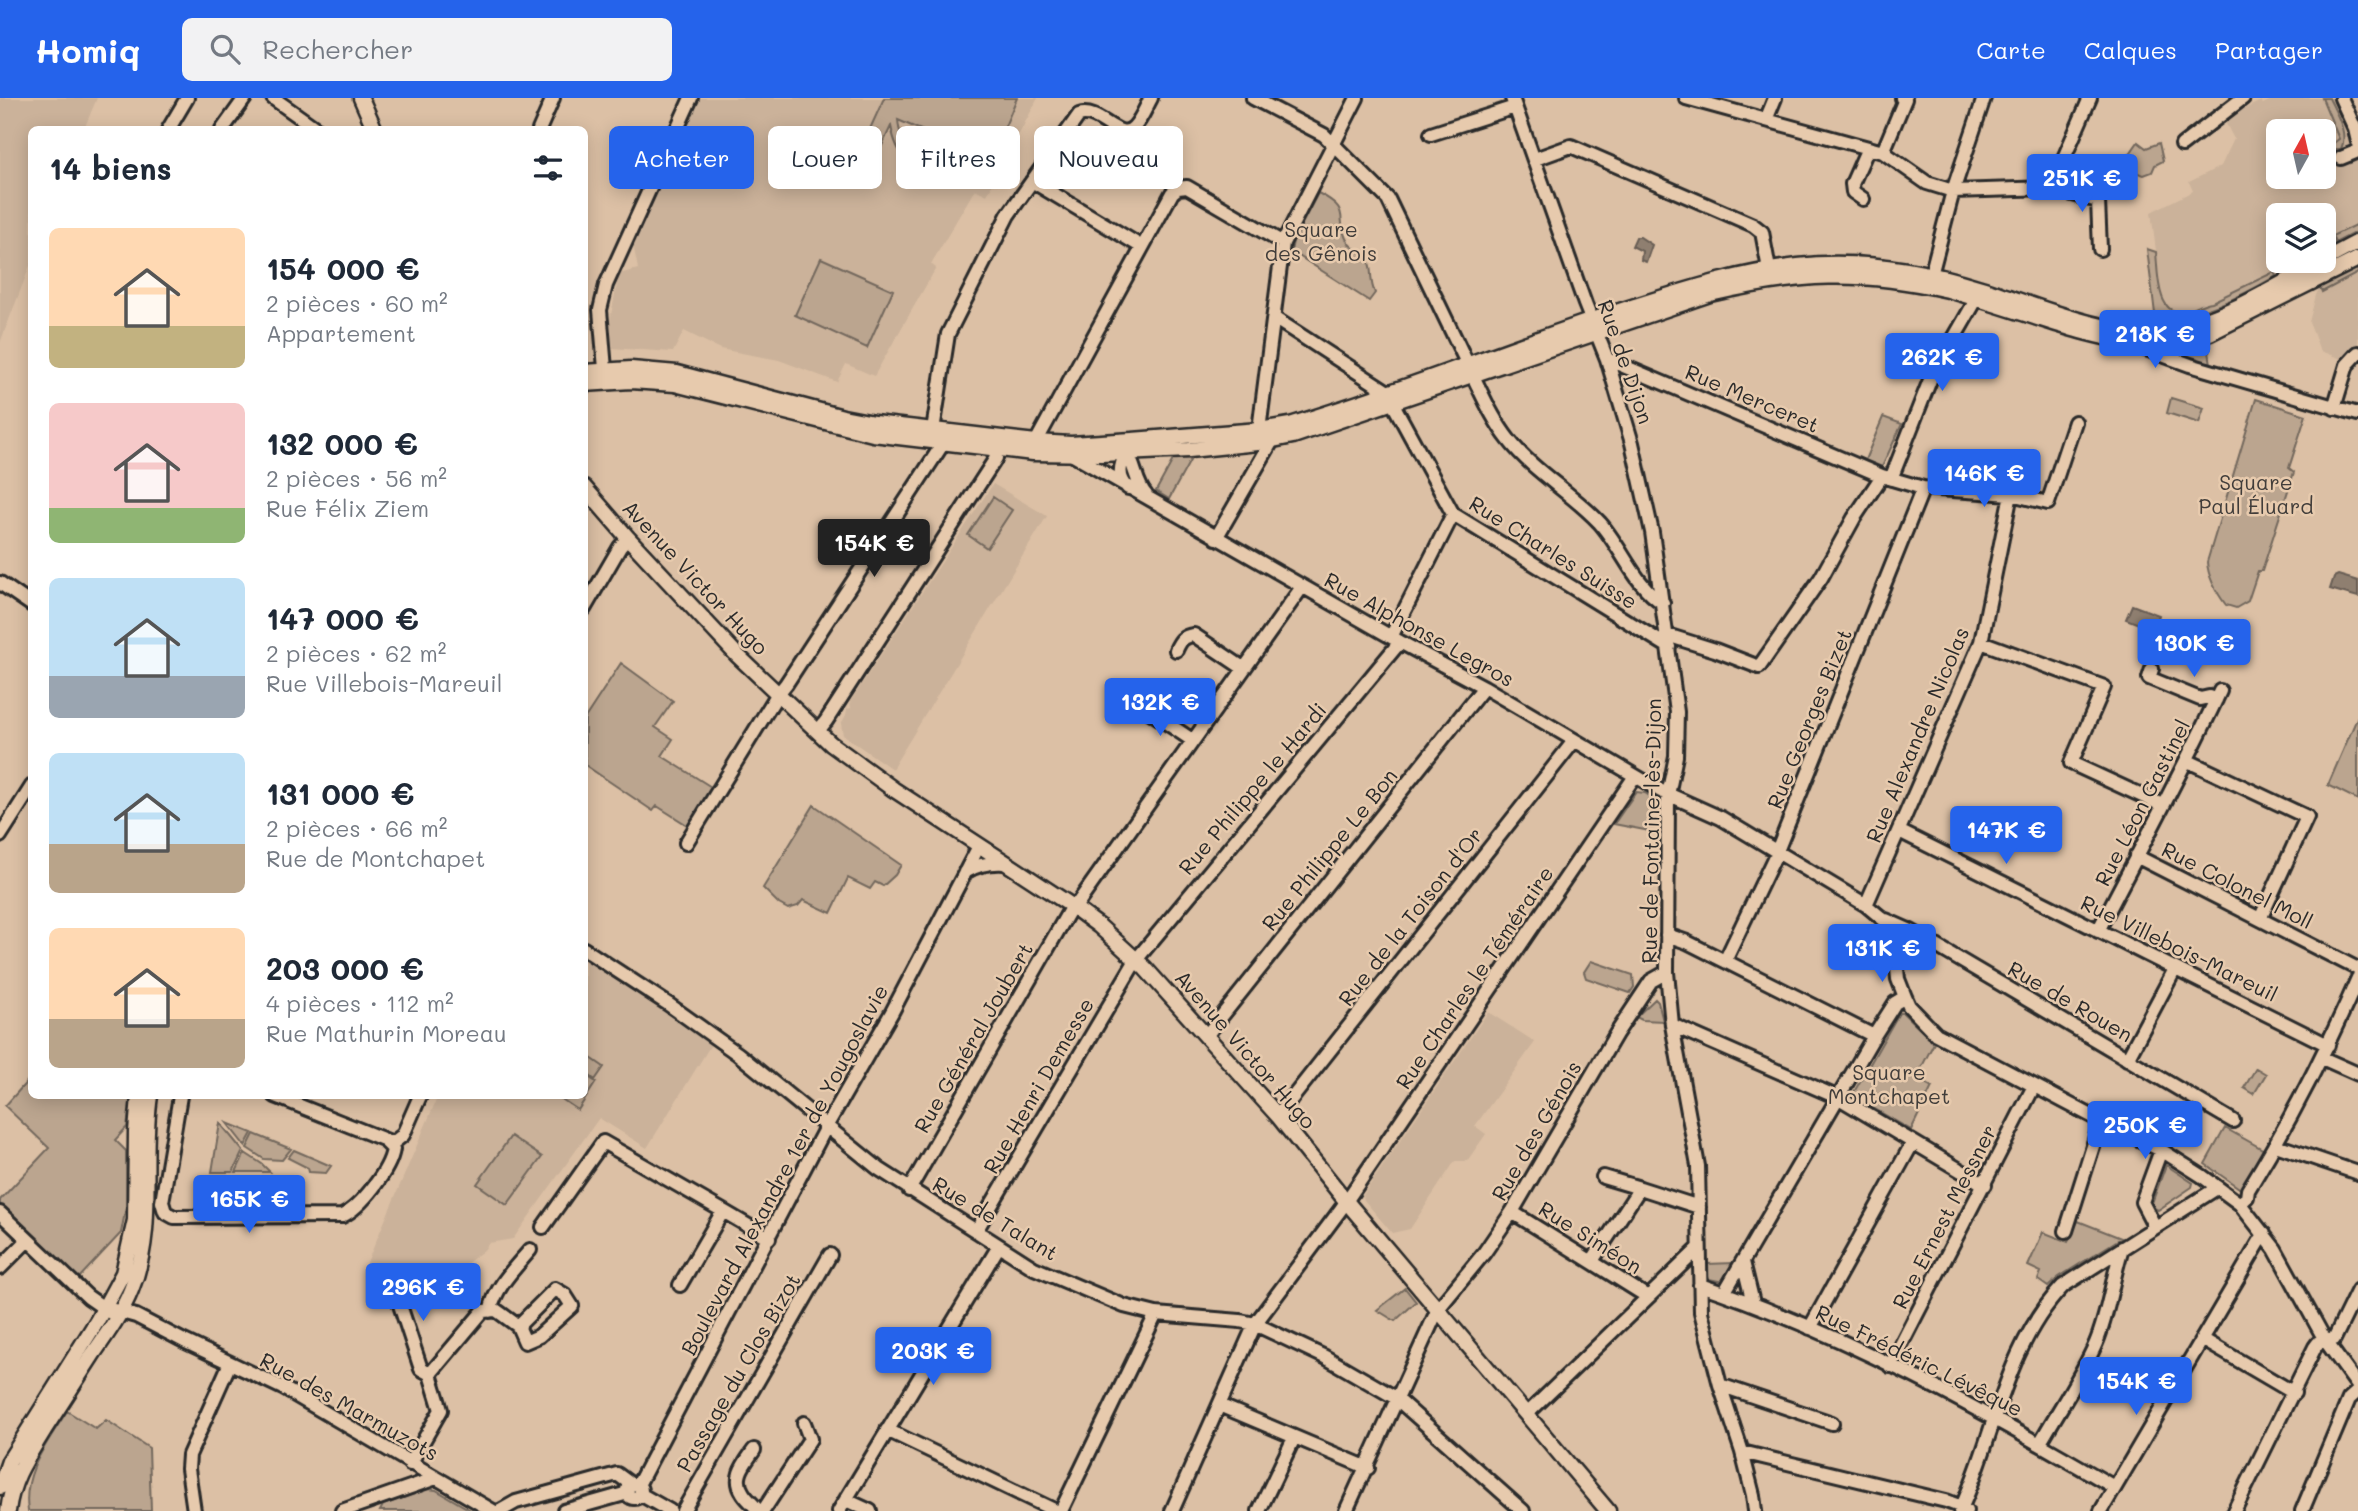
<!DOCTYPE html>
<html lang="fr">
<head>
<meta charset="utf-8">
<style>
  :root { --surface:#fff; --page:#f2f2f3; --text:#1f2937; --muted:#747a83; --accent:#2563eb }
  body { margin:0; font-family:Mali,sans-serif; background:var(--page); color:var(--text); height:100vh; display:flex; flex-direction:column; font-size:26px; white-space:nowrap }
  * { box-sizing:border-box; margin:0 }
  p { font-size:23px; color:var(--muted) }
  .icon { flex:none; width:38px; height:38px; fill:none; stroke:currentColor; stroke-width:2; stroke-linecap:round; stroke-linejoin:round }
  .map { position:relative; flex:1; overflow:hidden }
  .sheet { position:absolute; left:28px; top:28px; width:560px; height:973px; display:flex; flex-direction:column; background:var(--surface); border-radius:10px; box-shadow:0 4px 18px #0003 }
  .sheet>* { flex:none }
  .banner { position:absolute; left:609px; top:28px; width:665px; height:63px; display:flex; gap:14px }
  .needle { width:46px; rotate:8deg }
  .controls { position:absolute; left:2266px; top:21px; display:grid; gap:14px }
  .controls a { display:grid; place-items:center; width:70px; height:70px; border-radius:10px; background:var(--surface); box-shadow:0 4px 18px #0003; font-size:35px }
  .price { position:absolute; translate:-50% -60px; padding:0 16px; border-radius:7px; background:var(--accent); color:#fff; font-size:23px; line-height:46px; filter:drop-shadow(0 2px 4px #0008) }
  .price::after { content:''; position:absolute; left:50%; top:42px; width:21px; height:16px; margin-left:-10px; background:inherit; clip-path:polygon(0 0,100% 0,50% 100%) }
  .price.selected { background:#222; color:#fff }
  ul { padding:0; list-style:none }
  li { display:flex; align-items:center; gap:21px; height:175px; padding:0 21px }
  li span { display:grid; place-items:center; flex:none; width:196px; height:140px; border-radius:10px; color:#555 }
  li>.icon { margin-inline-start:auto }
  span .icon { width:84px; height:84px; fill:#fffc; stroke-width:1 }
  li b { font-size:30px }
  h2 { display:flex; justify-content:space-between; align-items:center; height:84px; padding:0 21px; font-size:30px }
  .pill { padding:0 24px; border-radius:10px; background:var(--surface); box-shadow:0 4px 18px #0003; font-size:24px; line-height:63px }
  .pill.selected { background:var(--accent); color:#fff }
  header { display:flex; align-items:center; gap:42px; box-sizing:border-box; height:98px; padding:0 35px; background:var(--accent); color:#fff }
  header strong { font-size:33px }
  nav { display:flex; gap:38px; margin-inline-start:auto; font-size:24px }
  .search { width:490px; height:63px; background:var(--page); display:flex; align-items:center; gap:18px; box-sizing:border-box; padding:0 24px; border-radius:10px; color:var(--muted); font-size:26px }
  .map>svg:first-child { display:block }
  .built { fill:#cbb29a; fill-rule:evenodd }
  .green { fill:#bba58f; stroke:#73685d; stroke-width:2; fill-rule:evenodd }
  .water { fill:#8f7f6f; stroke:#675d54; stroke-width:2 }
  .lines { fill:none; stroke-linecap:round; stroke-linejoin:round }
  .minor-casing { stroke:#2b2b2b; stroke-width:18 }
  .major-casing { stroke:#2b2b2b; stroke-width:19 }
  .minor { stroke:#e7caad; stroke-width:12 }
  .major { stroke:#e7caad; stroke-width:14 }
  .labels { text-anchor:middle; stroke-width:5; stroke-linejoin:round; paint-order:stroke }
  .park-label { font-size:21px; fill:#413d3a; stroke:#e7caad }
  .street-label { font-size:21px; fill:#2b2b2b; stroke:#e7caad }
</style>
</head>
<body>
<header>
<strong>Homiq</strong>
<div class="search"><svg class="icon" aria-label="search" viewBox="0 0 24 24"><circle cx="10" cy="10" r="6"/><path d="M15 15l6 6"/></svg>Rechercher</div>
<nav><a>Carte</a><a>Calques</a><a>Partager</a></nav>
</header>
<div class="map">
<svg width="2358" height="1413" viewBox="0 0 2358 1413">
  <rect width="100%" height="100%" fill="#dcc0a5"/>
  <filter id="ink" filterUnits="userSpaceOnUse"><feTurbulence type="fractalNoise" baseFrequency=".0143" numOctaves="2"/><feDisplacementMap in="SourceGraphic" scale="14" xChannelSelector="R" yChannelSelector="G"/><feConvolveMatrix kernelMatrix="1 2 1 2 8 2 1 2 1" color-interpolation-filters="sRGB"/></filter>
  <g filter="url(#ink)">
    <path class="built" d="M0,0H97L84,31L32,32L31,165L0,245Z
      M700,0H1038L987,97L975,91L931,166L936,170L874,278L846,266L837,284L779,262L720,251L684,233L673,254L611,250L608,232L619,176L638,171L633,146Z
      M2275,0H2342L2358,44V144L2324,162V117H2278V163H2323L2221,216L2159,233L2147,151L2156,153L2151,114L2193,93L2189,84L2221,68L2234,41L2225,24L2232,17L2261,3L2263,6ZM2278,33H2324V79H2278Z
      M2355,171L2358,172V251L2347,263L2320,253L2309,224L2316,197L2320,189Z
      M993,386L1047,418L892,671L843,637L841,626L846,617L847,611L851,610L850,604Z
      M585,858L712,945L647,1050L599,1020L513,1141L489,1145L484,1152L460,1171L447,1178L412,1174L400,1168L381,1179H374L365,1169L438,998H584Z
      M1488,914L1535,944L1475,1028L1486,1036L1467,1063H1455L1410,1131L1392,1135L1364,1102L1363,1097Z"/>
    <path class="green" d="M884,0H1017C1007,22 999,49 981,66C961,84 926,79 907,62C898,54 893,39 891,28L880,52L864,44ZM898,22L978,57V58C946,83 901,65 898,22Z
      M2322,0H2329C2336,15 2349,35 2341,51H2333L2331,47L2339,41Z
      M2138,44L2146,50L2159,45L2163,63L2155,67L2152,74L2144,77L2125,71L2122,67Z
      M1318,95C1355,113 1333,120 1348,144C1352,152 1364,154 1368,162C1373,172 1369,184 1375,195L1369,203L1291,153L1293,143Z
      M2355,127L2358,133L2335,145L2332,138Z
      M2147,151L2156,154C2158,173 2156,221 2186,213C2195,211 2202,205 2212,204L2274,174L2276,178C2238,200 2201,218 2156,224Z
      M821,160L893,192L867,250L795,217Z
      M2355,171L2358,172V175L2322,194L2320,189Z
      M2208,247L2211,266L2182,256Z
      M2171,300L2204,310L2199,325L2167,315Z
      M2256,301L2306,317L2289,370L2294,374L2262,473H2258L2248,503L2236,510L2226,507C2217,495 2208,479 2207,464Z
      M1883,319L1902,326L1882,369L1865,362Z
      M1192,359L1169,401L1156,393L1174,360Z
      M993,399L1012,412L987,450L968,437Z
      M621,565L673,603L655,629L673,641L662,658L716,692L692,730L657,708L653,713L585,667V620Z
      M2358,618V702L2328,687Z
      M1636,694L1645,695L1660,705V735L1614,726Z
      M814,707L901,767L895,777L883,788L875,784L870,791L848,780L831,815L803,802L798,808L788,811L779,806L763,790Z
      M1591,863L1633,877L1634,889L1630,895L1586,880L1584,874Z
      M1655,901L1658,904L1663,923L1642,922L1636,919Z
      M1899,915H1903L1934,945L1916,980L1932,989L1911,1032L1856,1000L1854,994Z
      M588,958L604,969L595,982L585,974V963Z
      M2256,970L2266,976L2254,996L2244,990Z
      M585,977L596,984L578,1012L560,1000L561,998H584Z
      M31,979L32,998H131L127,1029L115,1042L126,1053V1109L121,1135L78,1181L0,1106V1102L49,1050L5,1008Z
      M220,1025L243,1053L233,1074H212Z
      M227,1025L252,1035L245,1048Z
      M2225,1030L2264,1052L2242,1092L2205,1066Z
      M254,1036L291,1051L282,1062L264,1061L247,1050Z
      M511,1038L542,1059L507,1107L477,1086Z
      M294,1052L331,1068L326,1075L309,1074L308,1070L288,1060Z
      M245,1055L262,1066L270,1074H236Z
      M2166,1067L2193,1085L2192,1089L2158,1112L2154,1110L2152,1105Z
      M2078,1123L2121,1140L2059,1179L2048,1189L2038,1182L2041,1174L2028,1168L2043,1134L2068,1144Z
      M1734,1165L1724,1184L1709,1181L1705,1171L1706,1166Z
      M1405,1190L1416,1204L1395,1223L1377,1212Z
      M67,1313L96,1331L106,1322L149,1350L151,1413H28C22,1374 48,1344 67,1313Z
      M428,1391L436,1392L472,1413H380L383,1407Z"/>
    <path class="water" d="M1636,139H1640L1652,147L1646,164L1641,162L1642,153L1632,148Z
      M2338,477L2358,483V499L2330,491L2334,479Z
      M2132,507L2159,517L2154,532L2126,521Z"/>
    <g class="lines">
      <defs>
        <path id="minor" d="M273,0L318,32
          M1253,0L1324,37L1388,101L1467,265
          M1512,0L1585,206L1607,261L1632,345L1652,434L1677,614L1676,658L1668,697L1667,874L1672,927L1698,1068L1701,1214L1720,1287L1742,1354L1753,1397L1755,1413
          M1686,0L1883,54L1927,85L1953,93L2051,90L2090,0
          M2341,0L2355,31L2358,44
          M1766,22L1775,0
          M168,32L187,0
          M222,32L245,0
          M539,32L553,0
          M1431,36L1515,9
          M2182,47L2243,0
          M1883,54L1905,1L1902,0
          M2341,60L2358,53
          M1535,61L1571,48L1753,127L1762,134L1769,171
          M1032,83L1142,149
          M2051,90L2098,103L2100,151
          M1863,101L1853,94L1852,86L1868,50
          M1931,177L1953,93L1984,0
          M1274,220L1388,294
          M2135,247L2190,267L2358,316
          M1607,261L1882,378L1923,390L2011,396L2048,405L2075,324
          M605,271L600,212L606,187L691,0
          M1472,276C1483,298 1493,322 1509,342C1534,374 1572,395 1600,425C1622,450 1635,488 1663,505
          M1392,304L1453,416L1669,549
          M2334,310L2347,267L2358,255
          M933,332L948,236L1008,117L1079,17C1100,10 1119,46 1134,29C1141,22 1146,9 1151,0
          M1259,332L1283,145L1357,0
          M1036,344L1172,95L1178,90L1187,89L1283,145
          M1127,356C1136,369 1135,384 1146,397
          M1127,356C1119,367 1118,380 1128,390
          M1073,357L1400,544L1484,589L1661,693L1721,720L1866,807L1890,827L1895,849L1898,881L1905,899L1909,908L1936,936L2101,1023L2161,1052L2202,1078L2240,1106L2275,1151L2325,1242L2358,1288
          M1891,381L1930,282L1977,200
          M1216,440L1272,343
          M0,485L32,507
          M584,511L620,449L628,440
          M1667,537L1715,552L1759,569L1821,480L1854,420L1882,378
          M1391,539L1453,416
          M1981,544L2104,589L2071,665L2162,707
          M1176,552C1180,543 1183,538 1194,537L1243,570
          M2152,571L2149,580L2200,601L2209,599L2216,602
          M1146,611L1192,642
          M818,633L826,623L996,360L994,350
          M2188,663L2307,719L2260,821
          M1899,733L2328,947
          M0,738L32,688
          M686,745L777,597L786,586L944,344
          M2136,758L2358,871
          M965,774C978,766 990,764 1005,765
          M1866,807L1981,544L2011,396
          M1886,822L1911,833L2233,1023
          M2098,833C2139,753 2182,675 2220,593
          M1667,837L1687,844L1874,938
          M584,851L668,906L738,956L879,1071L1034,1170L1124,1208L1156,1216L1240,1223L1255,1226L1325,1259L1396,1300L1523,1413
          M1725,863L1775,758L1923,390
          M1672,927L1839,1000L1985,1087
          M1206,938L1484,589
          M2322,960L2358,976
          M2127,961L2175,871
          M180,998L162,1104L165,1114L174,1119L342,1118C361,1109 390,1072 393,1051L386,1044
          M275,998L393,1045L403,1037L420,998
          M1278,1018L1574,643
          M2276,1047L2358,1075
          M1603,1079L1640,1090
          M909,1092L1072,808L1078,805L1302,489
          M2240,1106L2247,1099L2248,1092C2290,1024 2326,953 2358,880
          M1512,1114L1648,1199
          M0,1115L88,1199L111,1215
          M543,1129L603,1044L723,1113
          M2155,1129L2142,1104L2161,1052
          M976,1133L1136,862L1400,544
          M2066,1133L2101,1023
          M1592,1163L1640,1090L1699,1109
          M1743,1164L1753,1205
          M0,1170L28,1142
          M417,1180L400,1207L421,1271L430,1276
          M680,1187L723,1113L769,1140
          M1700,1187C1846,1236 1982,1312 2114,1389
          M1724,1195L1874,938L1895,905L1905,899
          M114,1212L136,1218L184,1243L283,1290L493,1413
          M490,1213C496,1188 514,1171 530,1152
          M1810,1230L1913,1044
          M2202,1241L2294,1295
          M1890,1268L2034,988
          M1720,1287L1832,1325
          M1219,1307L1368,1370
          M1527,1316L1698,1151
          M887,1332L1056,1413
          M2040,1345C2058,1313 2082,1278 2096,1245C2109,1214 2112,1181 2122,1150
          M754,1352C745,1365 732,1379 743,1395C747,1402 754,1406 758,1413
          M1742,1354L1946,1403L1962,1409L1966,1413
          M410,1366L441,1312L430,1276L483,1213L496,1212L518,1228L555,1191L565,1197L572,1208L539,1238L525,1244L518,1228
          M627 1393a7 7 0 1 1 14 0a7 7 0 1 1-14 0Z
          M638,1387L827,1027L892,914L979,748
          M640,1396L670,1413
          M846,1402L870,1413
          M194,1413L188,1371L189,1357L230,1265
          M342,1413L436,1380
          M500,1413L516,1404L617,1376L632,1387
          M564,1413L628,1395
          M683,1413L830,1157
          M763,1413L810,1341L804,1325
          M839,1413L999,1148
          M1061,1413L1156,1216
          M1172,1413L1255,1226L1341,1111L1635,678
          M1259,1413L1294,1340
          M1346,1413L1438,1211L1484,1155L1512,1114L1616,936L1651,883L1667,874
          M1960,1413C1995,1339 2004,1250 2063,1188L2217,1090
          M2101,1413L2264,1136
          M2234,1413L2315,1249L2318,1245L2334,1241L2358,1192
          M2302,1413L2349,1301L2358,1293"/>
        <path id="major" d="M361,0L375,32
          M2324,162L2358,144
          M584,274L631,271L677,275L843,319L874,325L1036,344L1071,346L1132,342L1259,332L1290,327C1407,292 1519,245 1635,208C1689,191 1742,174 1798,168C1859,161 1923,172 1981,190C2040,208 2114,243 2175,231C2224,222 2279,186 2323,163
          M584,286L631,283L675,286L873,336L1033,355L1101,356L1189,352L1258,345L1293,338L1710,196C1799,175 1859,172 1948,192C1979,201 2010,211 2041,221C2098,239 2151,256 2210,235L2358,161
          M584,389L628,440L737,557L831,646L893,691L1072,808L1099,828L1145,870L1206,938L1278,1018L1346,1103L1608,1413
          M0,1389L9,1363L97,1223L123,1175L135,1122L136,1034L139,998
          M8,1413C12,1380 27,1360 44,1332C61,1306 77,1281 93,1256C107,1236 122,1215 131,1192C157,1131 140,1062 150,998"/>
      </defs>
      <use href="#minor" class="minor-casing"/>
      <use href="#major" class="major-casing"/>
      <use href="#minor" class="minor"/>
      <use href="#major" class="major"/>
    </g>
  </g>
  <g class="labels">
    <g class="park-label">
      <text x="1321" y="139">Square<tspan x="1321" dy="24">des Gênois</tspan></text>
      <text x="2256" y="392">Square<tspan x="2256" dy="24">Paul Éluard</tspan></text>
      <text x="1889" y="982">Square<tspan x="1889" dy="24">Montchapet</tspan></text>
    </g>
    <g class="street-label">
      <text transform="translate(1625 264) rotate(71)" y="7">Rue de Dijon</text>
      <text transform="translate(1752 301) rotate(23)" y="7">Rue Merceret</text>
      <text transform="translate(1553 455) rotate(32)" y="7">Rue Charles Suisse</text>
      <text transform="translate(695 480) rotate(47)" y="7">Avenue Victor Hugo</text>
      <text transform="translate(1419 532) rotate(29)" y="7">Rue Alphonse Legros</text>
      <text transform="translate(1810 621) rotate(-68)" y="7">Rue Georges Bizet</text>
      <text transform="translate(1918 637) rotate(-67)" y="7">Rue Alexandre Nicolas</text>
      <text transform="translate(1253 691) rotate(-50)" y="7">Rue Philippe le Hardi</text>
      <text transform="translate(2143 705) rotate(-63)" y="7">Rue Léon Gastinel</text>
      <text transform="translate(1652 733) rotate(-89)" y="7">Rue de Fontaine-lès-Dijon</text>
      <text transform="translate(1330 752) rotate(-51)" y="7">Rue Philippe Le Bon</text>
      <text transform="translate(2237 788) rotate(27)" y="7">Rue Colonel Moll</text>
      <text transform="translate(1411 819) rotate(-52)" y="7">Rue de la Toison d'Or</text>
      <text transform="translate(2179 851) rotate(26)" y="7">Rue Villebois-Mareuil</text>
      <text transform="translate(1475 880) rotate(-56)" y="7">Rue Charles le Téméraire</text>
      <text transform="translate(2070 904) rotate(30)" y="7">Rue de Rouen</text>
      <text transform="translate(974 940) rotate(-60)" y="7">Rue Général Joubert</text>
      <text transform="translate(1245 952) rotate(49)" y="7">Avenue Victor Hugo</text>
      <text transform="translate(1039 988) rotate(-60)" y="7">Rue Henri Demesse</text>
      <text transform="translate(1537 1033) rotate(-60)" y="7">Rue des Génois</text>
      <text transform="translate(785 1072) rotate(-62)" y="7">Boulevard Alexandre 1er de Yougoslavie</text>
      <text transform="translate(1945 1119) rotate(-63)" y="7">Rue Ernest Messner</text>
      <text transform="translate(995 1121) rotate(31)" y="7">Rue de Talant</text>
      <text transform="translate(1590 1140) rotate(32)" y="7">Rue Siméon</text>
      <text transform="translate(1919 1263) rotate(26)" y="7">Rue Frédéric Lévêque</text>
      <text transform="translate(739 1275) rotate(-60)" y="7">Passage du Clos Bizot</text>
      <text transform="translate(349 1309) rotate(29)" y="7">Rue des Marmuzots</text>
    </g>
  </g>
</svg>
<div class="controls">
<a><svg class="needle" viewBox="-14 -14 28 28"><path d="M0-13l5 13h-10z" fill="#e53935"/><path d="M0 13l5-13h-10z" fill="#747a83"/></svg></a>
<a><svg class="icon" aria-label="layers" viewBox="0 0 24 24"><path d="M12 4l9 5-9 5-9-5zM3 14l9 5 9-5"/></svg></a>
</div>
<b class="price" style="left:2082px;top:116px">251K €</b>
<b class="price" style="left:2155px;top:272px">218K €</b>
<b class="price" style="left:1942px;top:295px">262K €</b>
<b class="price" style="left:1984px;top:411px">146K €</b>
<b class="price selected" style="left:874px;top:481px">154K €</b>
<b class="price" style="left:2194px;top:581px">130K €</b>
<b class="price" style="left:1160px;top:640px">132K €</b>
<b class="price" style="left:2006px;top:768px">147K €</b>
<b class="price" style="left:1882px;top:886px">131K €</b>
<b class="price" style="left:2145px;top:1063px">250K €</b>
<b class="price" style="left:249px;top:1137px">165K €</b>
<b class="price" style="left:423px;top:1225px">296K €</b>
<b class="price" style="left:933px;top:1289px">203K €</b>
<b class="price" style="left:2136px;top:1319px">154K €</b>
<div class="banner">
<a class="pill selected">Acheter</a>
<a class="pill">Louer</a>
<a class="pill">Filtres</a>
<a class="pill">Nouveau</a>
</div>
<section class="sheet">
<h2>14 biens<svg class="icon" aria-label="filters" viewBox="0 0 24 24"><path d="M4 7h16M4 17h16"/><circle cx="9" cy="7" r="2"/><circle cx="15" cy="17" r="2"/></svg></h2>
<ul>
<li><span style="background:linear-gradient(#ffd9b3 70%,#c2b280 0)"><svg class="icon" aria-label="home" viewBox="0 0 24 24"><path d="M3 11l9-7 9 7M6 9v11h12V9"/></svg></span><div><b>154 000 €</b><p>2 pièces · 60 m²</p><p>Appartement</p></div></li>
<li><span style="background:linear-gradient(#f6c9c9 75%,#8fb573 0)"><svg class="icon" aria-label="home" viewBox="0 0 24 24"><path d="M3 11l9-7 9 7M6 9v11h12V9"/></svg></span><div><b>132 000 €</b><p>2 pièces · 56 m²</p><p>Rue Félix Ziem</p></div></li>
<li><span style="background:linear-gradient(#bfe0f5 70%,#9aa5b1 0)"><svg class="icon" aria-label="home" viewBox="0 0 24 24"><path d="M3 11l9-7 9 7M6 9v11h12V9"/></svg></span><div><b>147 000 €</b><p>2 pièces · 62 m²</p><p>Rue Villebois-Mareuil</p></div></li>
<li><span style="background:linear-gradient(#bfe0f5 65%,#b9a48a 0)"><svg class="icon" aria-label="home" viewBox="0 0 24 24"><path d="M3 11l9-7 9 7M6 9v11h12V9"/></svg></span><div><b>131 000 €</b><p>2 pièces · 66 m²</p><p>Rue de Montchapet</p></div></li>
<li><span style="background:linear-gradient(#ffd9b3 65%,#b9a48a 0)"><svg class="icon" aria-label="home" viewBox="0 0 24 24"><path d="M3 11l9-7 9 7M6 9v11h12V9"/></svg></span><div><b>203 000 €</b><p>4 pièces · 112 m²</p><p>Rue Mathurin Moreau</p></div></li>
</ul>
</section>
</div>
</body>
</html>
